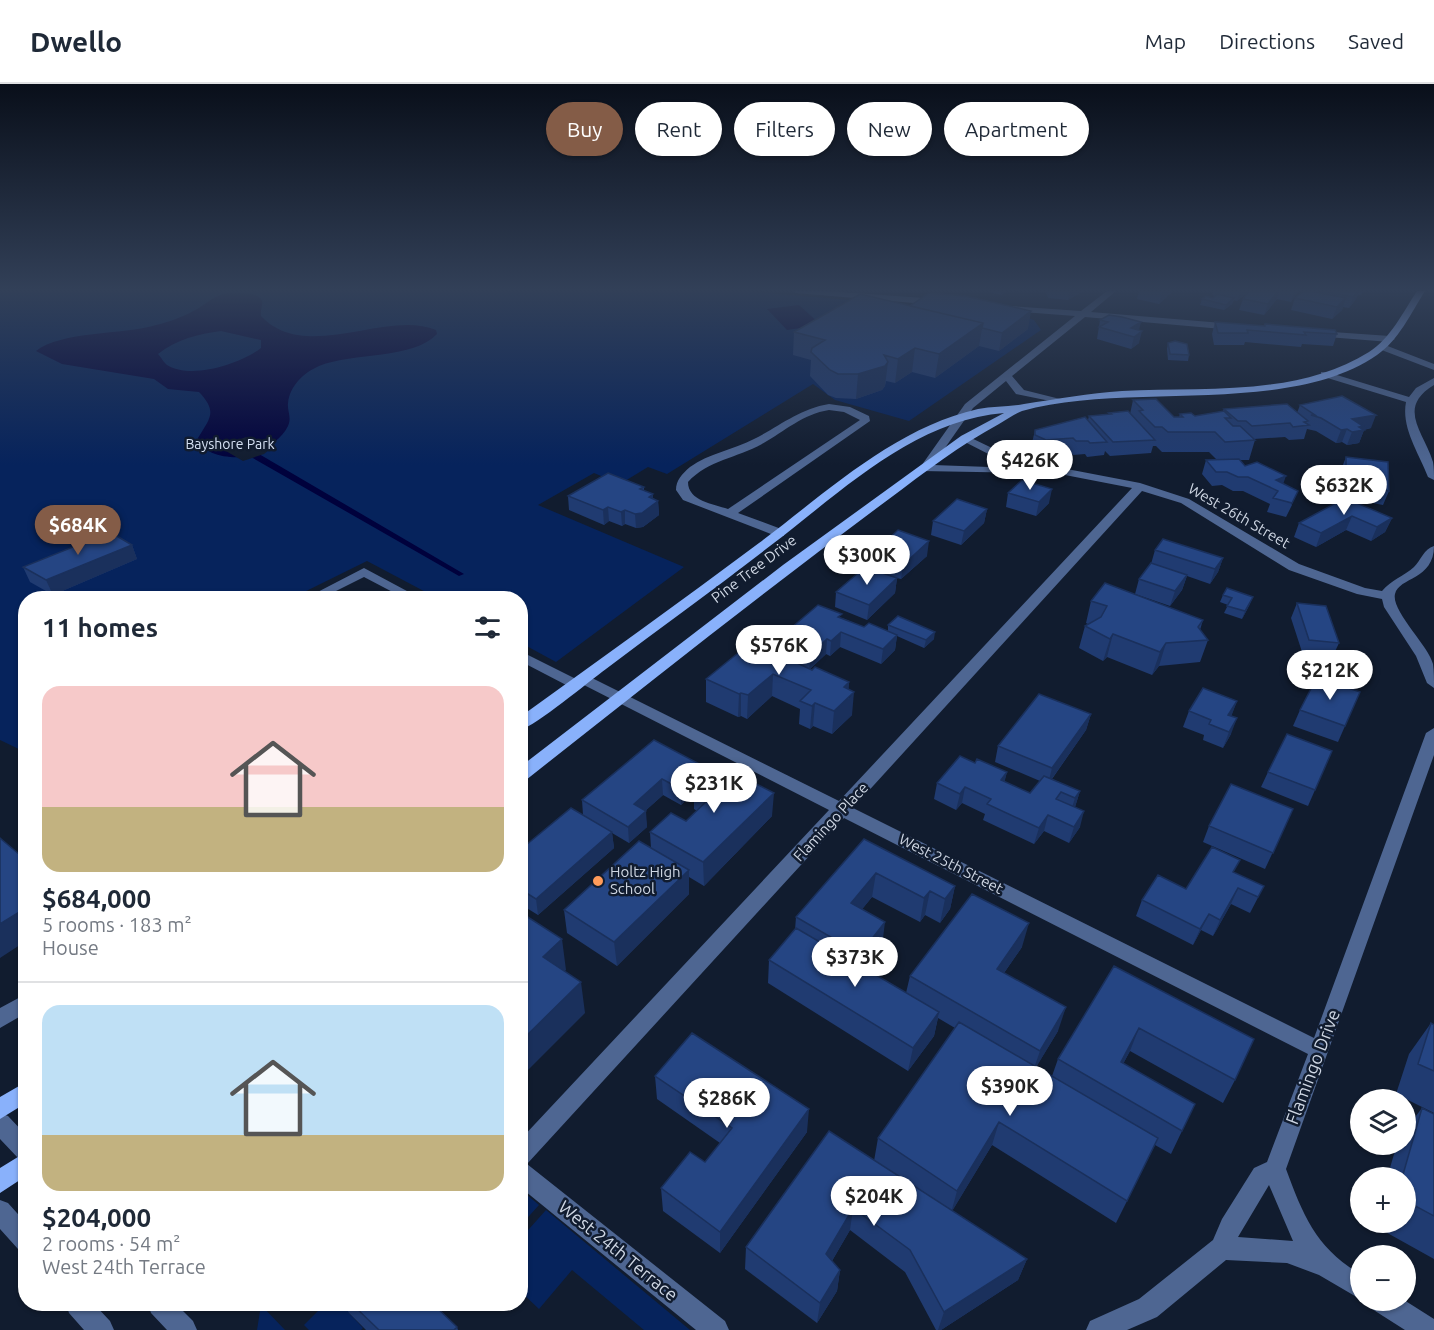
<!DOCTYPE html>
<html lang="en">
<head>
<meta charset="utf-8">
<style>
  :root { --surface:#fff; --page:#f6f6f7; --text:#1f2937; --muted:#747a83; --line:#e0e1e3; --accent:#845c47 }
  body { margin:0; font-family:Ubuntu,sans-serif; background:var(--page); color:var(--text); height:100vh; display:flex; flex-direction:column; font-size:22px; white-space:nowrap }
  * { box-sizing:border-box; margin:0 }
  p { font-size:20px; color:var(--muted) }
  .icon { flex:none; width:33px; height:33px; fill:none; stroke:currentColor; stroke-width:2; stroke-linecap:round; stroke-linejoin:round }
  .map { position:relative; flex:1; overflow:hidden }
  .details { position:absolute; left:18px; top:507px; width:510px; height:720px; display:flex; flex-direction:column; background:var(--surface); border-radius:24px; box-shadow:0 2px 4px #0004 }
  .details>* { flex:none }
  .guide { position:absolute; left:546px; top:18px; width:570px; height:54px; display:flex; gap:12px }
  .controls { position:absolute; left:1350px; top:1005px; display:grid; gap:12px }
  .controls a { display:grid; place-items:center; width:66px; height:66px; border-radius:50%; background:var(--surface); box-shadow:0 2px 4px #0004; font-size:30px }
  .price { position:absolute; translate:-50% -51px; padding:0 14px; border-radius:21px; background:#fff; color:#222; font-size:20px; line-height:39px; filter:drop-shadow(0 2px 3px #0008) }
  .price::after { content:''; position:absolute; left:50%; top:36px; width:18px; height:14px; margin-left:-9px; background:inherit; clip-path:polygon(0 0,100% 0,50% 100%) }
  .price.on { background:var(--accent); color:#fff }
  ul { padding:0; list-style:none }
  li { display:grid; align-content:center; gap:12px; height:318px; padding:0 24px }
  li+li { border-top:2px solid var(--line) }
  li span { display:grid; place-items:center; height:186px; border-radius:18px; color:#555 }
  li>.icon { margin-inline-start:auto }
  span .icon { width:108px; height:108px; fill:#fffc; stroke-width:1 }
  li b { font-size:26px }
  h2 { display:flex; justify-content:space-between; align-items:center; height:72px; padding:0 24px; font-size:26px }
  .tag { padding:0 21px; border-radius:27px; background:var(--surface); box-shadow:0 2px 4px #0004; font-size:21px; line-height:54px }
  .tag.on { background:var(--accent); color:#fff }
  header { display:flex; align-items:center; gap:36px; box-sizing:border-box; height:84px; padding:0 30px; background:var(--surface); border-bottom:2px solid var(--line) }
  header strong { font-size:28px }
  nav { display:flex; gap:33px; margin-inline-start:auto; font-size:21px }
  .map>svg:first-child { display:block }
  .green { fill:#06235c }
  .water { fill:#00013c; fill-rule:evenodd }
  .pier { fill:#111c2f }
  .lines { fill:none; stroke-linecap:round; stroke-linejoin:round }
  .minor { fill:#4e6692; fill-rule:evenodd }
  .major { fill:#89b1fb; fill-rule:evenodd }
  .wall { fill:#203b71 }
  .shaded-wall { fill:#1a305c }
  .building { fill:#254583; stroke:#1a305c; stroke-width:1.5 }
  .poi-dot { fill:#ff9b5a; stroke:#111c2f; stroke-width:2 }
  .labels { text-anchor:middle; stroke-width:5; stroke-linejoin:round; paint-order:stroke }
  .far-park-label { font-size:14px; fill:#d5e0f3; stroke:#111c2f }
  .street-label { font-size:15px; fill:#ced6e3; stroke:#111c2f }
  .poi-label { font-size:15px; fill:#ced6e3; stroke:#111c2f; text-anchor:start }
  .near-street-label { font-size:18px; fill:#ced6e3; stroke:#111c2f }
</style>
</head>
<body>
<header>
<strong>Dwello</strong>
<nav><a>Map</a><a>Directions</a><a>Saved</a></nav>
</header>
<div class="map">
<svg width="1434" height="1246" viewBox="0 0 1434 1246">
  <rect width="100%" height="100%" fill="#111c2f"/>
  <path class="green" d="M0,207H745L1018,231L1034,236L1041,246L909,337L835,316L813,300L667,390L648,383L620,400L594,389L538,421L684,483L556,578L521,559L520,514H437L367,477L292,514H26L25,668L0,656Z
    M521,1106L539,1121L521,1141Z
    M546,1126L690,1246H644L572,1186L539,1225L521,1208V1154Z
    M325,1220H358L349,1229L363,1244L361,1246H309L304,1241Z
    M261,1221L285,1246H257Z"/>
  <path class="water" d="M227,209C235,209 258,207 262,217C263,220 260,228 261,232C306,280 386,225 436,246L437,250C412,276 354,268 319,282C303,289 290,302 288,319C287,327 292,333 288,342C282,355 269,361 259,370L464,490L459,492L251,373C232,374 205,374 198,354C210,334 218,328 199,308L168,305L154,295L62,280L36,267C61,247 123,251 156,241C170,238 187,231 199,224C209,217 215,212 227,209ZM221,247L261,256V264C241,280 191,296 167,281C164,279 161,273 158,270C177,255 198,250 221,247Z
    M799,221L821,241L787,246L767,225Z"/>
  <path class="pier" d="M246,353L269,366L264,370L243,377L219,363Z"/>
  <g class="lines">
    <path class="minor" d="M792,207H826L938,215L942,218L938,221L796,209Z
      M1107,207H1116L1091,228L1234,240L1238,243L1234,246L1085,233L1012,292L1024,306L1060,315V319L1016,310L1006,297L973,324L933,381L1021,384L1025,385V389L921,387L919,385L965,320L1075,232L998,226L995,225V221L1081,227Z
      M1318,247L1390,252L1395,255L1390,258L1315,252V248Z
      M1379,261H1385L1434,280V286L1379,265Z
      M1321,288H1327L1409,313L1416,304L1434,294V301C1396,324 1424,348 1433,378C1434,383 1434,391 1434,396L1428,393C1419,369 1401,344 1406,318L1321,292Z
      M829,320L850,323L869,332L870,337L738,429L784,446V452H776L683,416L676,406C676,396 682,390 690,383C709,369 733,366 754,355C780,342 799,325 829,320ZM829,326L844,328L860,336L728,425C713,420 688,417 688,398C708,376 737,374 762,360C785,347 803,330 829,326Z
      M965,351L1015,375L1140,399L1189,415L1299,480L1365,504L1382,507C1391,496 1404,492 1414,483C1421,476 1424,465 1434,462C1434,496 1399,493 1395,510C1391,527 1429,562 1433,580C1434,587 1434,596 1434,604L1427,599L1416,572L1384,523L1382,515L1357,510L1289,486L1181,419L1142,407L853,724L1314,954L1426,649L1434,644V671L1286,1085C1303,1131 1316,1164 1360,1190V1215L1319,1191L1287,1179L1226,1176L1157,1233L1127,1246H1086L1090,1237L1139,1215L1213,1156L1222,1135L1254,1084L1267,1078L1308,970L844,734L527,1080L725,1237L729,1246H696L520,1103V1056L829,726L582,600L575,605L570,603L520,577V567L576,595L583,590L588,592L839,717L1132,404L1008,380L961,356V352ZM1269,1101L1293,1157L1238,1153Z
      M364,484L420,514H404L364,493L322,514H306Z
      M26,910V929L0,944V924Z
      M0,1029L8,1032L26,1051V1077L18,1074L0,1055Z
      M0,1116L8,1119L26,1139V1169L18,1165L0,1145Z
      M1369,1216H1404L1434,1235V1246H1405L1372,1225Z
      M66,1220H94L110,1237L114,1246H84L69,1229Z
      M148,1220H176L193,1237L197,1246H167L151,1229Z"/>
    <path class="major" d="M1417,207H1425C1411,229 1399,256 1377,271C1287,333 1128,297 1022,327C1016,329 1006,336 999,340C960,361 925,388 889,415C766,506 646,601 526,696L520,697V683L783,481L961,352L1004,329C913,336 839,410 770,462C716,504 660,544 606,585C588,598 537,641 520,646V633C600,575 680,518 759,459C826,409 894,344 978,325C993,322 1009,323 1024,320C1057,315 1089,309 1122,307C1202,303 1298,313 1369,268C1391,254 1403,228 1417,207Z
      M26,998V1019L0,1035V1013Z
      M26,1068V1092L0,1109V1084Z"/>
  </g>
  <path class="wall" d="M990,207H1007L1001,211L990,208Z
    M1038,207H1083L1068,216L1048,214L1046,208Z
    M1139,207H1172V208L1159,220L1137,215Z
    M1213,207H1298L1291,218L1277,215L1264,231L1239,226L1243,215L1248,208L1237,217L1234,216L1232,220L1224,226L1200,221L1202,215L1213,214L1215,212L1212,211Z
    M1321,207H1364L1361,211H1358L1356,215L1349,224L1343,223L1342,226L1332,235L1291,226L1295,214L1320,209Z
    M910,222L1028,245L999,267L979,262L935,294L912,288L895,299L886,297L885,302L882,306L856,315L836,314L828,311L810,292L811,276L793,271L794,248Z
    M1100,236L1139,246V259L1131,265L1097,255Z
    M1215,238L1264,242L1265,240L1337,250L1333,262L1302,260L1301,263L1245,258L1244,261H1214L1212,250Z
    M1168,259L1189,271L1188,277L1168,276L1167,265Z
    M1133,316L1174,333H1179L1180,330L1195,332L1223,327L1224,325L1297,329L1300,321L1371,344L1364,346L1359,359L1347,361L1342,358L1336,359L1316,347L1307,345L1304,355L1289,356L1285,353L1254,355L1255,356L1249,376H1240L1245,382L1283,400L1292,421L1286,433L1267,428L1270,420L1243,407H1233L1222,401L1212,402L1202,390L1206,376H1217L1209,368H1162L1156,362H1153L1151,369L1110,372L1105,367L1104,371L1087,373L1085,370L1073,371L1070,368L1044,369L1032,364V359L1035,346L1088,336L1089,332L1109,330V329L1130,330Z
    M1346,373L1389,407L1383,421L1341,413V386Z
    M644,403V407L653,414L658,417L659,431L643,443L636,444L625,440L622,442L609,437L604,441L569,426L568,412Z
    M1008,409L1049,419L1036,432L1006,423Z
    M1345,414L1392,434L1385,448L1371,457L1346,446L1316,463L1294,453L1299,439Z
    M987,425L984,439L961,461L931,451L933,437Z
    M132,461L137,475L53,511L30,498L23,483Z
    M1155,466L1223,474L1218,488L1210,500L1187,492L1182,506L1170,522L1135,510L1139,495L1151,480Z
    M872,470L927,472L901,495L897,494L895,509L867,536L835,523L836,508L870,484Z
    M1223,511L1250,520L1242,535L1224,529L1228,521L1220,518Z
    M1091,517L1203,536L1200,546L1208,556L1200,578L1159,582L1152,591L1107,573L1103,577L1079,564L1085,542L1088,540L1086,539Z
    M1297,519L1339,559L1332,574L1303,571L1291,534Z
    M842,534L864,543L888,547V541L934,555L924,564L897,552L895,566L881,580L840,563L830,572L826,570L810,585L849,598L848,606L852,631L832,650L813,642L810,645L799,640L800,625L772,612L747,635L741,632L738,633L706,618V595L776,566L777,556Z
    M1237,617L1231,632V650L1223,664L1203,656L1204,651L1183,643L1189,627Z
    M1300,626L1345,642L1338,658L1293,642Z
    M1091,630L1086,646L1052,695L1080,707L1075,723L1080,743L1069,759L1044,747L1034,760L983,736L985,730L962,719L956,726L934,715L937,699L975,679L1007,688L1004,698L1030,709L1040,697L995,678L998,662Z
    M654,656L705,691L772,732L704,802L689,793V810L617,882L567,849L564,826L651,764L650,748L686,737L697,727L694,725V709L681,721L663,711L645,727L647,743L629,759L612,749L614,764L538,831L520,820V766L583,731L582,716Z
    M1268,688L1315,706L1308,722L1261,703Z
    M1293,725L1265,785L1203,758L1209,742Z
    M864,755L955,802L950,825L940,839L925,831L920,838L872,813L862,825L882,862L864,884L906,909L910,892L1022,863L1004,889L1058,947L1036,983L1052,992L1058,975L1114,882L1235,996L1223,1019L1130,967L1123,980L1182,1047L1171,1070L1155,1061L1116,1139L992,1061L952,1127L1027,1175L1018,1196L941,1246H936L905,1188L850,1146L832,1177L840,1186L837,1207L817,1239L745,1185L746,1163L874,1077L878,1054L955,944L938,934L934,952L908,987L768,899L769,876L795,846L796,833Z
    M1264,802L1250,829L1231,820L1213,852L1201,846L1193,861L1136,832L1142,816L1186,805Z
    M1431,939L1434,941V1029L1396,1010L1409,970Z
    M655,992L807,1048L720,1169L663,1127L661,1104L705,1078L720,1059L657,1015Z
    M1422,1024L1434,1030V1175L1373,1141L1374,1138H1406V1094H1387L1397,1060H1406V1045Z
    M344,1220H433L457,1243L458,1246H366L349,1229Z"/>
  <path class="shaded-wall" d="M1001,207H1007L1001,211Z
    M1069,207H1083L1068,216Z
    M1164,207H1172V208L1159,220L1162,208Z
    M1240,207H1250L1237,217Z
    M1278,207H1279L1277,215L1264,231L1268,220Z
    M1294,207H1298L1291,218Z
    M1358,207H1359L1356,215L1349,224L1353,213Z
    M1234,214L1232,220L1224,226L1226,221Z
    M1346,214L1342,226L1332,235L1337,223Z
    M1031,227L1028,245L999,267L1002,249Z
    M1141,238L1138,250L1131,244Z
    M983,239L979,262L935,294L939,270Z
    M1142,247L1139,259L1131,265L1134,253Z
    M915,264L912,288L895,299L898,275Z
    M888,278L885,302L882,306L856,315L858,290Z
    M1376,331L1371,344L1362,346H1364L1359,359L1347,361L1352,348V335Z
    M1347,345L1342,358L1336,359L1341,346Z
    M1286,392L1281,406L1276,396Z
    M1052,405L1049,419L1036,432L1039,418Z
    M653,410V421L658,417L659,431L643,443L636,444L635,430L649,413Z
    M608,423L609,437L604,441L603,426Z
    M987,425L984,439L961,461L964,447Z
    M625,426V440L622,442L621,428Z
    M1352,432L1346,446L1316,463L1321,449Z
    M1392,434L1385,448L1371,457L1377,443Z
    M929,457L927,472L901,495L903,481Z
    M132,461L137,475L53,511L46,496Z
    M1223,474L1218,488L1210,500L1215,485Z
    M1187,491L1182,506L1170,522L1175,507Z
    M897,494L895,509L867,536L869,521Z
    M1253,513L1250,520L1242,535L1245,527Z
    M841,548L840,563L830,572L831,557Z
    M935,548L934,555L924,564L926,556Z
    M1113,550L1107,573L1103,577L1110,555Z
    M897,551L895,566L881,580L883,565Z
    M827,555L826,570L809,586L811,570Z
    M1166,559L1159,582L1152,591L1160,568Z
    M773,590L772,612L747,635L748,611Z
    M849,598L848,615L854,608L852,631L832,650L834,627L844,603Z
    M741,609V632L738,633L739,610Z
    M1237,617L1231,633L1222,647L1228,631Z
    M815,619L813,642L810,645L812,622Z
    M1091,630L1086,646L1048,700L1052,684Z
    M1237,634L1231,650L1223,664L1229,648Z
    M705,683V699L694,702V709L681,721V705Z
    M1007,688L1003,704L1001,696Z
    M662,695L663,711L635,736L634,720Z
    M965,703L962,719L956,726L960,710Z
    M1080,707L1075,723L1070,730L1075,714Z
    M774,709L772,732L704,802L703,778Z
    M646,727L647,743L629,759L628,743Z
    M1084,727L1080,743L1069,759L1074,743Z
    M1048,731L1044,747L1034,760L1039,744Z
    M612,748L614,764L538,831L536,815Z
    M689,786V810L617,882L614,858Z
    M876,789L872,813L848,843L851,819Z
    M955,802L950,825L940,839L945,815Z
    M1238,804L1231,820L1213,852L1220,836Z
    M930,807L925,831L920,838L924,814Z
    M26,824V857L0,874V840Z
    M1209,830L1201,846L1193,861L1200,845Z
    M885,838L882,862L857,893L860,870Z
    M1029,839L1022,863L990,909L997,885Z
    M562,855L566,886L548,904L543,873Z
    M581,898L585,929L520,994V958Z
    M1066,923L1058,947L1032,990L1040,967Z
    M939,928L934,952L908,987L913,964Z
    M1139,944L1130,967L1111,1002L1121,978Z
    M809,1025L807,1048L720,1169V1148Z
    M999,1038L992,1061L951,1129L957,1107Z
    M853,1124L850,1146L823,1192L826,1170Z
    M1027,1175L1018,1196L941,1246H938L944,1228Z
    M840,1186L837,1207L817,1239L820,1219Z"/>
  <path class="building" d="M1249,207H1278L1268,220L1243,215Z
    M1304,207H1310L1346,214L1337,223L1295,214Z
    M1324,207H1358L1353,213Z
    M929,209L965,212L1031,227L1002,249L982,244L983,239L910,222Z
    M860,210L983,239L939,270L915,264L898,275L884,271L888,278L885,282L858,290H838L830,286L811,268L812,264L825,256L794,248Z
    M1217,210L1234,214L1226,221L1202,215L1206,212L1213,214Z
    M1109,231L1122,233L1141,238L1131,244L1142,247L1134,253L1099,243L1108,238L1100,236Z
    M1215,238L1265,242V240L1335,246L1337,250L1304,248L1306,251L1247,246L1248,249H1218Z
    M1175,257L1187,260L1189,271L1170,270L1168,259Z
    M1342,312L1376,331L1352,335L1363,342L1359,343L1364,346L1352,348L1347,345L1341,346L1321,334L1311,331H1315L1300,321Z
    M1156,315L1174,333H1183L1180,330L1191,329L1195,332L1224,327L1231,334H1225L1233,342H1240L1255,356L1225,358L1215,348H1168L1162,343H1155L1139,327L1143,326L1133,316Z
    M1287,320L1308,337L1304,338L1309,341L1293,343L1290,339L1252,342L1246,337H1238L1224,325Z
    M1128,327L1155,356L1113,358L1089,332L1111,330L1109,329Z
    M1085,333L1107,358L1090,359L1088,357H1076L1073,354L1046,356L1035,351V346Z
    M1346,373L1388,378L1389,407L1346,399Z
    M1239,375L1245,382L1257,378L1286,392L1276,396L1298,407L1292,419L1273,414L1278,407L1248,393H1238L1227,388H1216L1206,376Z
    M608,389L644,403L640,405L653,410L649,413L658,417L642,429L635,430L625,426L621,428L608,423L603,426L568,412Z
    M1022,396L1052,405L1039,418L1008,409Z
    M1345,414L1392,434L1377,443L1352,432L1321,449L1299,439Z
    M957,415L987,425L964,447L933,437Z
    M898,446L929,457L903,481L872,470Z
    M110,448L132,461L46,496L23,483Z
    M1163,455L1223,474L1215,485L1155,466Z
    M1151,479L1187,491L1175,507L1139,495Z
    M865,483L897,494L869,521L836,508Z
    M1105,499L1203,536L1198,543L1208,556L1166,559L1160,568L1113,550L1110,555L1085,542L1101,533L1107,522L1091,517Z
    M1227,504L1253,513L1245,527L1227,522L1232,514L1223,511Z
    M1297,519L1326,522L1339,559L1309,556Z
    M818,521L842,530L838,533L864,543L869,539L897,551L883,565L841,548L831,557L827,555L811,570L777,556Z
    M898,532L935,548L926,556L888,541Z
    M754,556L785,570L782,572L812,586L815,583L849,598L844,603L854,608L834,627L815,619L812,622L800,617L811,606L773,590L748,611L741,609L739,610L706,595Z
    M1317,593L1360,608L1345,642L1300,626Z
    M1203,604L1237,617L1228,631L1237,634L1229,648L1209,640L1211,636L1189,627Z
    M1039,610L1091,630L1052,684L998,662Z
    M1287,650L1332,667L1315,706L1268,688Z
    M654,656L705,683L681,705L662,695L634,720L646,727L628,743L582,716Z
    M960,672L975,679L977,675L1007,688L1001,696L1030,709L1044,692L1080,707L1075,714L1061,708L1056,715L1084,727L1074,743L1048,731L1039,744L987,720L991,715L965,703L960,710L937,699Z
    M717,680L774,709L703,778L650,748L671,729L686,737L713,711L694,702Z
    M1231,700L1293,725L1273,769L1209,742Z
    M571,724L612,748L536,815L520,805V766Z
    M0,754L26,776V824L0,840Z
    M864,755L955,802L945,815L930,807L924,814L876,789L851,819L885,838L860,870L796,833Z
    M639,757L689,786L614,858L564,826Z
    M1212,763L1240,776L1233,788L1264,802L1258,813L1238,804L1220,836L1209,830L1200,845L1142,816L1158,791L1186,805Z
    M972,810L1029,839L997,885L1066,923L1040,967L910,892Z
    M520,828L562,855L543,873L581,898L520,958Z
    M796,844L939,928L913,964L769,876Z
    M1114,882L1254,955L1235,996L1139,944L1121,978L1195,1020L1182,1047L1058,975Z
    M959,938L1158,1054L1127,1117L999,1038L957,1107L878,1054Z
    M1431,939L1434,941V987L1418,980Z
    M692,949L809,1025L720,1148L661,1104L690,1068L705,1078L732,1044L655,992Z
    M1422,1024L1434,1030V1132L1406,1117V1094H1402Z
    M829,1047L1027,1175L944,1228L910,1166L853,1124L826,1170L840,1186L820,1219L746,1163Z
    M352,1220H433L457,1243L454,1246H379Z"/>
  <linearGradient id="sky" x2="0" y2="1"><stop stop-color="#090f1a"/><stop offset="0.54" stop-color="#324058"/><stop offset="1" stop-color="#324058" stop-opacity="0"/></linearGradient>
  <rect width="1434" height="381" fill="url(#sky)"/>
  <circle class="poi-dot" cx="598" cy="797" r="6"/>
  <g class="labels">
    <g class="far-park-label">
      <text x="230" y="365">Bayshore Park</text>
    </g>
    <g class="street-label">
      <text transform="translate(1239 432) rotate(30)" y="5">West 26th Street</text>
      <text transform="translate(754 485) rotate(-37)" y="5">Pine Tree Drive</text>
      <text transform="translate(831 738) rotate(-47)" y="5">Flamingo Place</text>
      <text transform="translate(951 780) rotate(27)" y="5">West 25th Street</text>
    </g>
    <g class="poi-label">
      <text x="610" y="793">Holtz High<tspan x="610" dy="17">School</tspan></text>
    </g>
    <g class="near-street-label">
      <text transform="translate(1313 983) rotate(-69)" y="6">Flamingo Drive</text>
      <text transform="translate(618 1167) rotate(39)" y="6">West 24th Terrace</text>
    </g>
  </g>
</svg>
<div class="controls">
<a><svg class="icon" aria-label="layers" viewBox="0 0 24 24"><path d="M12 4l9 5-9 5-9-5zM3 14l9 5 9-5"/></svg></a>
<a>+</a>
<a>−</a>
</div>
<b class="price" style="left:1030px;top:407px">$426K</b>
<b class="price" style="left:1344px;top:432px">$632K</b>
<b class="price on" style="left:78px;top:472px">$684K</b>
<b class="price" style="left:867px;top:502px">$300K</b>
<b class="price" style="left:779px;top:592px">$576K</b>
<b class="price" style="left:1330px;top:617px">$212K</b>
<b class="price" style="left:714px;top:730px">$231K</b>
<b class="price" style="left:855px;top:904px">$373K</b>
<b class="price" style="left:1010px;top:1033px">$390K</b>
<b class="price" style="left:727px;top:1045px">$286K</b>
<b class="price" style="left:874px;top:1143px">$204K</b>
<div class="guide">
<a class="tag on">Buy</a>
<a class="tag">Rent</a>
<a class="tag">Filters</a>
<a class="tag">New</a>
<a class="tag">Apartment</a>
</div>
<section class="details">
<h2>11 homes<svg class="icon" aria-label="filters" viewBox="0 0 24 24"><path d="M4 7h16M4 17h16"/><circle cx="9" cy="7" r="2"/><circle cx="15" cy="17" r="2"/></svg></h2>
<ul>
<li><span style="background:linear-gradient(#f6c9c9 65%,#c2b280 0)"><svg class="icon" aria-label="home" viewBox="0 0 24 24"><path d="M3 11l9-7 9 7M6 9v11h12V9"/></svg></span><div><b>$684,000</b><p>5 rooms · 183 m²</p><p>House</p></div></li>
<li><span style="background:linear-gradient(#bfe0f5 70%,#c2b280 0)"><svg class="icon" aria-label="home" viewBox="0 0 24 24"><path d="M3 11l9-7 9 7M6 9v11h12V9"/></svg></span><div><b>$204,000</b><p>2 rooms · 54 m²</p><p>West 24th Terrace</p></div></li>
</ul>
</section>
</div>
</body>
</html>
